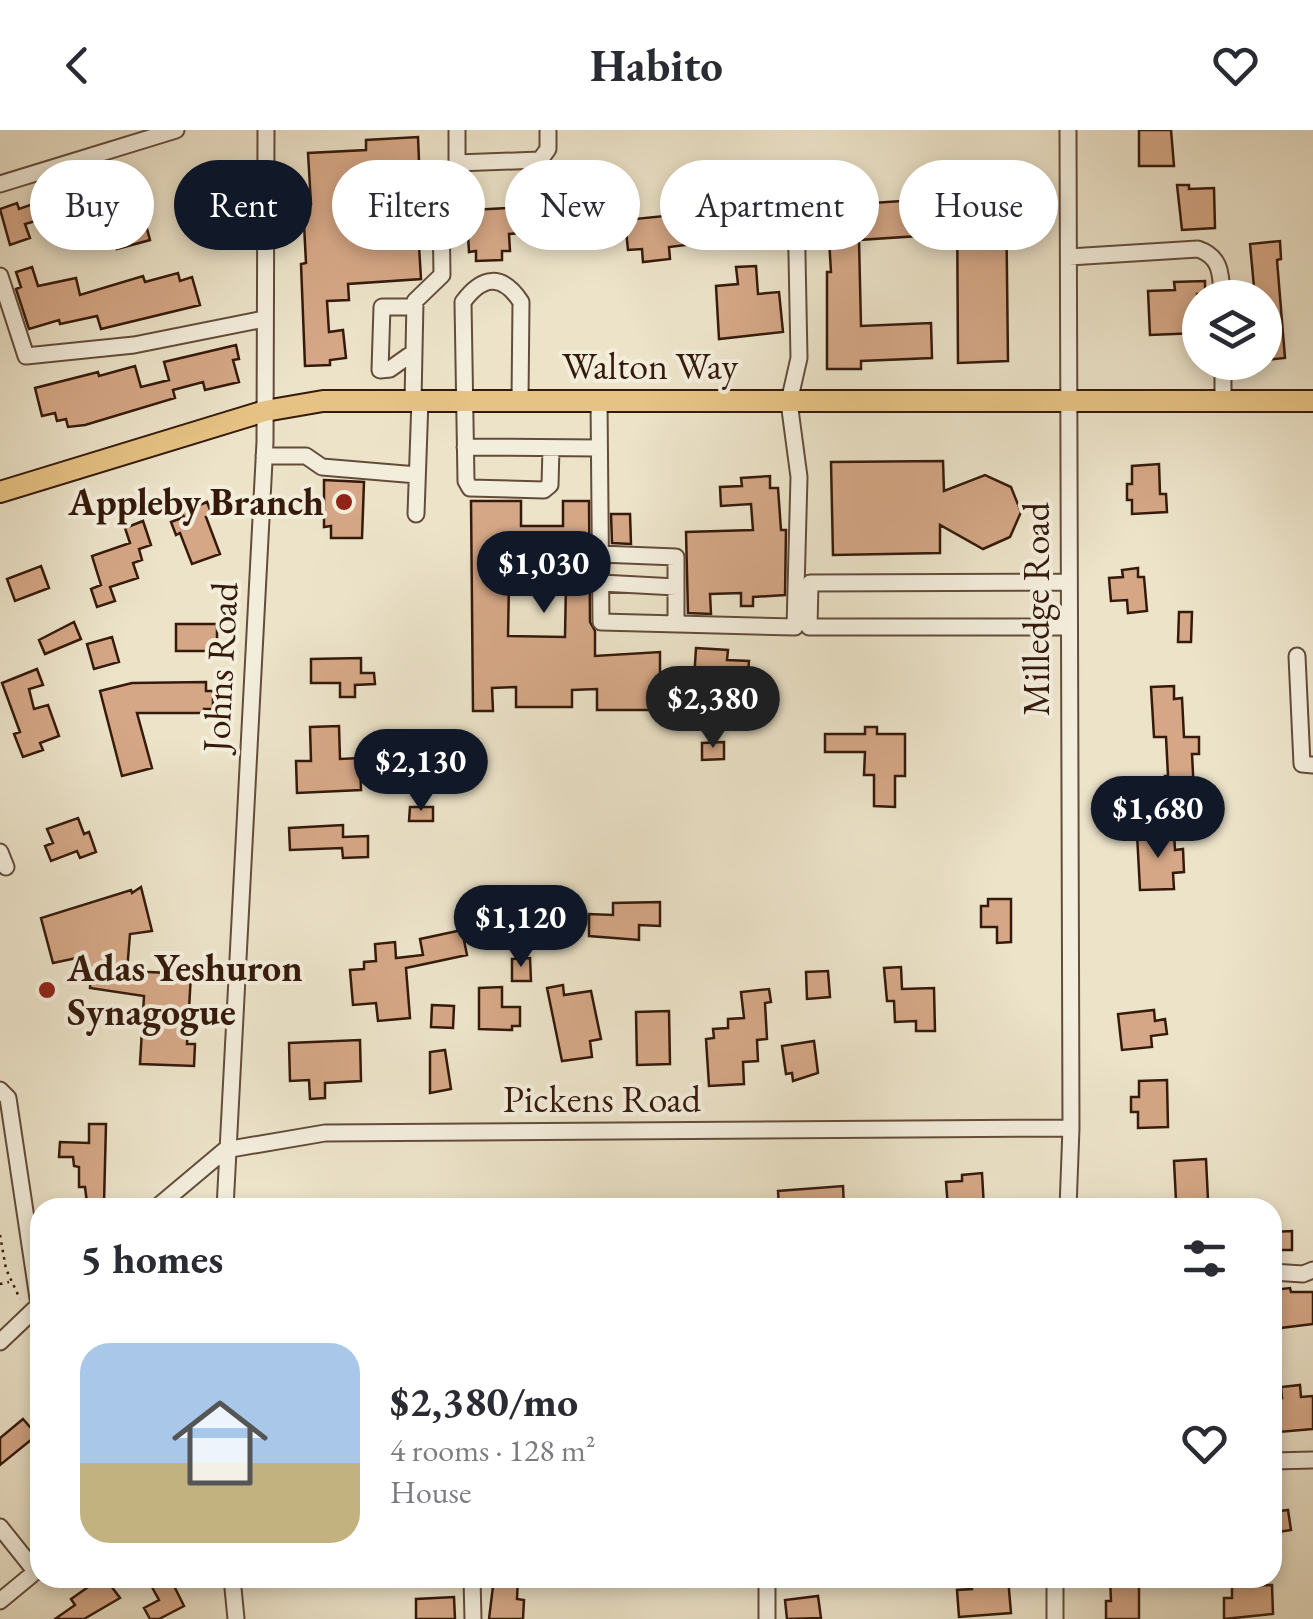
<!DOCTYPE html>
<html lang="en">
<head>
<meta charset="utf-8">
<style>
  :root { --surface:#fff; --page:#f7f7f7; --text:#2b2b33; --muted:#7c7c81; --accent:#111827 }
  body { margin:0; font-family:"EB Garamond",serif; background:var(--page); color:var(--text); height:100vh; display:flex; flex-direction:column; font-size:38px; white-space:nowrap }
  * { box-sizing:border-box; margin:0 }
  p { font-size:32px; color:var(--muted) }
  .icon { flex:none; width:55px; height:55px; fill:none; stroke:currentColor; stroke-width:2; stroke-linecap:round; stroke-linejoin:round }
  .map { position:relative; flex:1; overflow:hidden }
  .details { position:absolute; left:30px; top:1068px; width:1252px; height:390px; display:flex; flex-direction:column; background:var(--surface); border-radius:30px; box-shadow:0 5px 15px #0003 }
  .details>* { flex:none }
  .hud { position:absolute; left:30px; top:30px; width:1255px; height:90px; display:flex; gap:20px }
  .controls { position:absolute; left:1182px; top:150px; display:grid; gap:20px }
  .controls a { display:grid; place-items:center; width:100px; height:100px; border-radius:50%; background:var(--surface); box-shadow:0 5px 15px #0003; font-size:50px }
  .price { position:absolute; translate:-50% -85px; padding:0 22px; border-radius:35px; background:var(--accent); color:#fff; font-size:32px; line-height:65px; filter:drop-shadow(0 2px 5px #0008) }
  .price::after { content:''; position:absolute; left:50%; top:60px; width:30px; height:22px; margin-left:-15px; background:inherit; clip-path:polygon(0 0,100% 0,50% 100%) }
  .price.selected { background:#222; color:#fff }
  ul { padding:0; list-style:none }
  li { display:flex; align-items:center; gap:30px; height:250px; padding:0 50px }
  li span { display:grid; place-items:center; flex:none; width:280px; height:200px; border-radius:30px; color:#555 }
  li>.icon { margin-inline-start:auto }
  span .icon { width:120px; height:120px; fill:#fffc; stroke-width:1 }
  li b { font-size:42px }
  h2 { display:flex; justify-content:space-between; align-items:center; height:120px; padding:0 50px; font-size:42px }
  .tag { padding:0 35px; border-radius:45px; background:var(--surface); box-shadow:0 5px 15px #0003; font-size:35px; line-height:90px }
  .tag.selected { background:var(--accent); color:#fff }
  header { display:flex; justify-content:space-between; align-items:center; height:130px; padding:0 50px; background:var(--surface); font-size:45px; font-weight:700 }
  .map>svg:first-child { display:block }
  .building { fill:#d5a786; stroke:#351a0b; stroke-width:2.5; fill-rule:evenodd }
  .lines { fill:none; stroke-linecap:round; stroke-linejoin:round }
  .minor-casing { stroke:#634c3a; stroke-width:19 }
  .major-casing { stroke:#351a0b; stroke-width:24 }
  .path { stroke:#351a0b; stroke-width:2.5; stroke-dasharray:2.5 5; stroke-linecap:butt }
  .minor { stroke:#f3eddc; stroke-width:15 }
  .major { stroke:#e6c284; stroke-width:20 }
  .poi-dot { fill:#8f2418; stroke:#f3eddc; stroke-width:4 }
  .labels { text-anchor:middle; stroke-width:8; stroke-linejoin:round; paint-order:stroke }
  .street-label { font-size:38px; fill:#351a0b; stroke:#f3eddc }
  .poi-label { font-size:38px; font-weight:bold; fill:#351a0b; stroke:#f3eddc; text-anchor:end }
</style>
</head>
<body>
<header><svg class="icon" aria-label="back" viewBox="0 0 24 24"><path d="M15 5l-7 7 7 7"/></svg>Habito<svg class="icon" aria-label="heart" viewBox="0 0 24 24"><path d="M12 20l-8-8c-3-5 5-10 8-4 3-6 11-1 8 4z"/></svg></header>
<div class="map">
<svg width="1313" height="1489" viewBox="0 0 1313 1489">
  <rect width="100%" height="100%" fill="#ece3c9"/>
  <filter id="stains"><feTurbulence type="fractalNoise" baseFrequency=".002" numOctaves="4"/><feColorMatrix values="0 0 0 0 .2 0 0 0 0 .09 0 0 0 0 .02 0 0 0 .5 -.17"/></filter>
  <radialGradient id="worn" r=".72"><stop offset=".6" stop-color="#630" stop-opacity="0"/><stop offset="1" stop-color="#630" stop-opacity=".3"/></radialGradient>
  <path class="building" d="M1139,0H1171L1174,36H1139Z
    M418,7L422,103L429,102V115L419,116L421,149L348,154L349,170L327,171L329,202L343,200L346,228L330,230V235L305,236L301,134L306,133L303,75L311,74L308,23L366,20V10Z
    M65,50L78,94L65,98L63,91L55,93L53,86L25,94L30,108L10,115L0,79L17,73L19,79L45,70L41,57Z
    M1177,55H1189V59L1214,58L1215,98L1182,100Z
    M717,60H756V75L716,76Z
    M1006,60L1008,231L958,233L957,63Z
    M139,69L150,110L117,119L114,108L107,110L100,83Z
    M932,69L934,105L859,110L861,196L931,193L932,228L861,231V239H827V142H831L827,76Z
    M470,70L471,80L507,78V71L519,70L521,103L509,104L510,121H502V130L476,131V121L469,122L468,104H458L456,76L459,71Z
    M683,84L686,115L669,117L670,129L643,132L642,119L628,120L625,90Z
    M1280,111L1281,129L1277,130L1285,228L1265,230V168H1255L1250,114Z
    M756,136L758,164L779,162L783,202L719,209L716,156L738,154L736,137Z
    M32,137L38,156L76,148L80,165L143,146L145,152L178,143L180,151L192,147L200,175L101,199L97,186L60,194L59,190L29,199L16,159L21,157L16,142Z
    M1205,151V164H1197L1198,203L1150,205L1148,161L1175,160L1174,152Z
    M236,215L239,229L233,230L239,252L205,260L203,252L173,260L175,268L85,295L68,297L66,289L57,291L55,283L42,286L35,258L98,242L99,246L135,236L141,257L169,250L164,232Z
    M943,331L944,361L985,345L1011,357L1021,382L1010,407L983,419L940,395V423L833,425L831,332Z
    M1159,334L1160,364H1166L1167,382L1132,384V370H1127V354H1132V336Z
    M770,346V358H778L781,400H786L785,465L753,467V476H741V463L710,464L711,484L688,483L686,402L753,400L751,374L721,376L720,357L742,356L741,348Z
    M324,350L364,352L362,408H331V396L324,397Z
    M471,371H521V396H563V371H589L590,492L595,501V526L660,522V580H597V559L572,560V577H516V557L492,558L493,581H473ZM509,452H566L565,507L508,506Z
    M207,372L212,385L206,387L220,424L192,434L180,403L176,405L171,392L184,387L182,382Z
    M611,384H630L631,414L612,413Z
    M143,391L151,415L139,419L142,430L133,433L138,448L110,457L115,471L97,477L91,459L101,455L92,426L130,413L125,398Z
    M41,436L49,458L15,471L7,449Z
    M1138,438V447H1144L1147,481L1128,483L1127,470L1111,471L1109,448L1123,447L1122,440Z
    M1179,482H1192L1191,512H1178Z
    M74,492L81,509L45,524L39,510Z
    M176,494H217V521H176Z
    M112,507L119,532L94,539L87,514Z
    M696,518L728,520L727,530L749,531L747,555L724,554L723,568L693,566Z
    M361,528V543H374L375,554L355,555V567H340V553H311V529Z
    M37,539L43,555L29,559L34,579L48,575L59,606L40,613L43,620L23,627L14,604L20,602L2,553Z
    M206,552V561H213V579H204V583H137L152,638L122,646L100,561L132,553Z
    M1174,556V569L1182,568L1184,607H1199V624H1192L1194,662L1166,663L1165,646H1168L1166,607H1154L1151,557Z
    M339,596L340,629L360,628L361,660L297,663L296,631H311L310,597Z
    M865,597H877V604H905V646H895V677L874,676V645H864L865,622H825V604H865Z
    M724,612V629L702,630V613Z
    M410,677H433V691H409Z
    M78,688L84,704L89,702L96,722L80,728L77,721L51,731L45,716L53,713L47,699Z
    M343,695V707L368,706V727L343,728L342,718L290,720L289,698Z
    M1174,702L1175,720L1183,719L1184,742L1173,743L1174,759L1140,760L1137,704Z
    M141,757L152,801L130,804L127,841L191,844L187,914H195L194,936L140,934L144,866L90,858L91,845L86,826L53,833L41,788L131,760L132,763Z
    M988,769H1011V812L997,813V797H981V776H988Z
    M660,772V796L639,795V810L589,806V784L613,785V773Z
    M462,800L467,825L406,838L410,888L378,891L376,873L353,875L350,840L364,839V832L376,831L375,814L395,812L396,828L423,825L420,809Z
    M530,828L531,851H512V829Z
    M901,837L902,859L934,858L935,901H916V891L895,892L894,871H887L884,838Z
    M828,841L830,867L807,869L806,842Z
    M563,855L564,865L591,861L601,909L590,911L592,927L562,931L547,858Z
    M502,857V877H520V896H512V900L479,899V858Z
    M769,859L771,872L765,873L767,909L757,910L758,931L743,932L744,954L709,956L706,909L714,908L713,899L728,898V889L744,888L741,862Z
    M432,875L454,876L453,898L431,897Z
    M1154,880L1155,891L1165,889L1167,904L1151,906L1152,917L1122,920L1118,884Z
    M669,881L670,934L637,935L636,882Z
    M360,910L361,951L325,953V968L310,969L309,950L290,951L289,913Z
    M814,911L818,943L793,951L792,943L786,944L782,916Z
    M445,920L451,959L430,963V922Z
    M1167,950L1168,997L1138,998V982H1131V967H1139V951Z
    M89,994H106L104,1073H87L85,1057H79V1037L74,1036L73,1027H59L60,1012L89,1013Z
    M1206,1029L1208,1070L1176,1071L1174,1031Z
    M982,1043L984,1078H948L946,1052L962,1051V1045Z
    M843,1056L844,1078H779L778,1061Z
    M1292,1101V1120H1272V1102Z
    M1290,1158L1291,1162H1313V1194L1272,1199V1160Z
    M1300,1255L1301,1267L1313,1266V1299L1279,1302L1276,1268H1282L1281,1257Z
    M23,1289L37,1305L0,1335V1308Z
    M1288,1380L1291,1400L1272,1403V1382Z
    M101,1448H105L120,1468L84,1489H55L75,1475L71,1469Z
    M147,1448H170L184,1476L159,1489H150L144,1478L159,1470Z
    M494,1448H518L517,1469L524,1470L523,1489H489Z
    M971,1448H1008L1011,1483L959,1487L957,1460L972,1459Z
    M1110,1448H1139V1489H1106V1471H1111Z
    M1272,1455L1273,1484L1224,1489V1468H1232V1456Z
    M818,1466L821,1488L787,1489L785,1470Z
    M454,1467L455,1489H416V1469Z"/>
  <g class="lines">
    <defs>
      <path id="minor" d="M457,0V33
        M0,54L176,0
        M1069,127L1198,119C1222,127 1221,146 1222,168
        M0,146L26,226L134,215L264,189
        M414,222L390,239L380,240L382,177H415
        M1223,232V271
        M520,270L521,172C502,143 482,146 463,172L466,351L470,358L544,360L550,355L551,318
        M599,270L601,492L795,497L799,347L789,272L799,228L796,74
        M413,271L415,171L442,145L441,80L457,51V33L540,30L548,19V0
        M465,317L599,318
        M264,326H306L322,337L417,345
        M416,384L420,270
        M600,424L676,427V494
        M601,453L676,457
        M1068,497H809L810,453L1068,452
        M1297,526L1302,634L1313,635
        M0,722L6,737
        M0,960L8,968L39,1175
        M156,1078L225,1020L325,1003L1071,998
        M225,1078L265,312L266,0
        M1068,1078L1071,998L1068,0
        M1272,1142L1303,1144L1313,1140
        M0,1212L40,1174
        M1272,1331L1313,1330
        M0,1397L36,1442
        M232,1448L236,1489
        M472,1448L473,1489
        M767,1448V1489
        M0,1471L40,1438
        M1055,1489V1448"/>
      <path id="major" d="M0,362L265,281L323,271H1313"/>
    </defs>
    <use href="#minor" class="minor-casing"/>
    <use href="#major" class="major-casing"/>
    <path class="path" d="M0,1105L6,1139L20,1169
      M0,1154L9,1152"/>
    <use href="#minor" class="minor"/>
    <use href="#major" class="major"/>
  </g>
  <g class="poi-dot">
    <circle cx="344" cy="372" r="10"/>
    <circle cx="47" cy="860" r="10"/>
  </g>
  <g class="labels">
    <g class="street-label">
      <text x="650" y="249">Walton Way</text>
      <text transform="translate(1036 479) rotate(-90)" y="13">Milledge Road</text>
      <text transform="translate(220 537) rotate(-87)" y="13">Johns Road</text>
      <text x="602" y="982">Pickens Road</text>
    </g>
    <g class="poi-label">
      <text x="324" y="385">Appleby Branch</text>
      <text x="67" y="851" text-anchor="start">Adas Yeshuron<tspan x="67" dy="44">Synagogue</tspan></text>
    </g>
  </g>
  <rect width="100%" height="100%" filter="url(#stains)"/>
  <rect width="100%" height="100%" fill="url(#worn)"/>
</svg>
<div class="controls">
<a><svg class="icon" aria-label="layers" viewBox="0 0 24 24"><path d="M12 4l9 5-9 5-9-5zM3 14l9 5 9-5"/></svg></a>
</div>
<b class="price" style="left:544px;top:486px">$1,030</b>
<b class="price selected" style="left:713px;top:621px">$2,380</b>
<b class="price" style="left:421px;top:684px">$2,130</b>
<b class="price" style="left:1158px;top:731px">$1,680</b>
<b class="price" style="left:521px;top:840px">$1,120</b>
<div class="hud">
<a class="tag">Buy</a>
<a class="tag selected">Rent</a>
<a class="tag">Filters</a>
<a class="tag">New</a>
<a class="tag">Apartment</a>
<a class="tag">House</a>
</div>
<section class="details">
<h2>5 homes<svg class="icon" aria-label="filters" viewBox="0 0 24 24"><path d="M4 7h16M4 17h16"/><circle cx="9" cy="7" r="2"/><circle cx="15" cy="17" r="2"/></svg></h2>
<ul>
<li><span style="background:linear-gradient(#a9c7e8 60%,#c2b280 0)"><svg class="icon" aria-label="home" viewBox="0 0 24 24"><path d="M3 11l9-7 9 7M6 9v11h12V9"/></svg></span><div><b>$2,380/mo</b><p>4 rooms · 128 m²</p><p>House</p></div><svg class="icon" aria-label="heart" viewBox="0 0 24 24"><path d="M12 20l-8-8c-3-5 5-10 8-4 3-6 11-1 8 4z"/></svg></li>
</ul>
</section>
</div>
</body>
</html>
